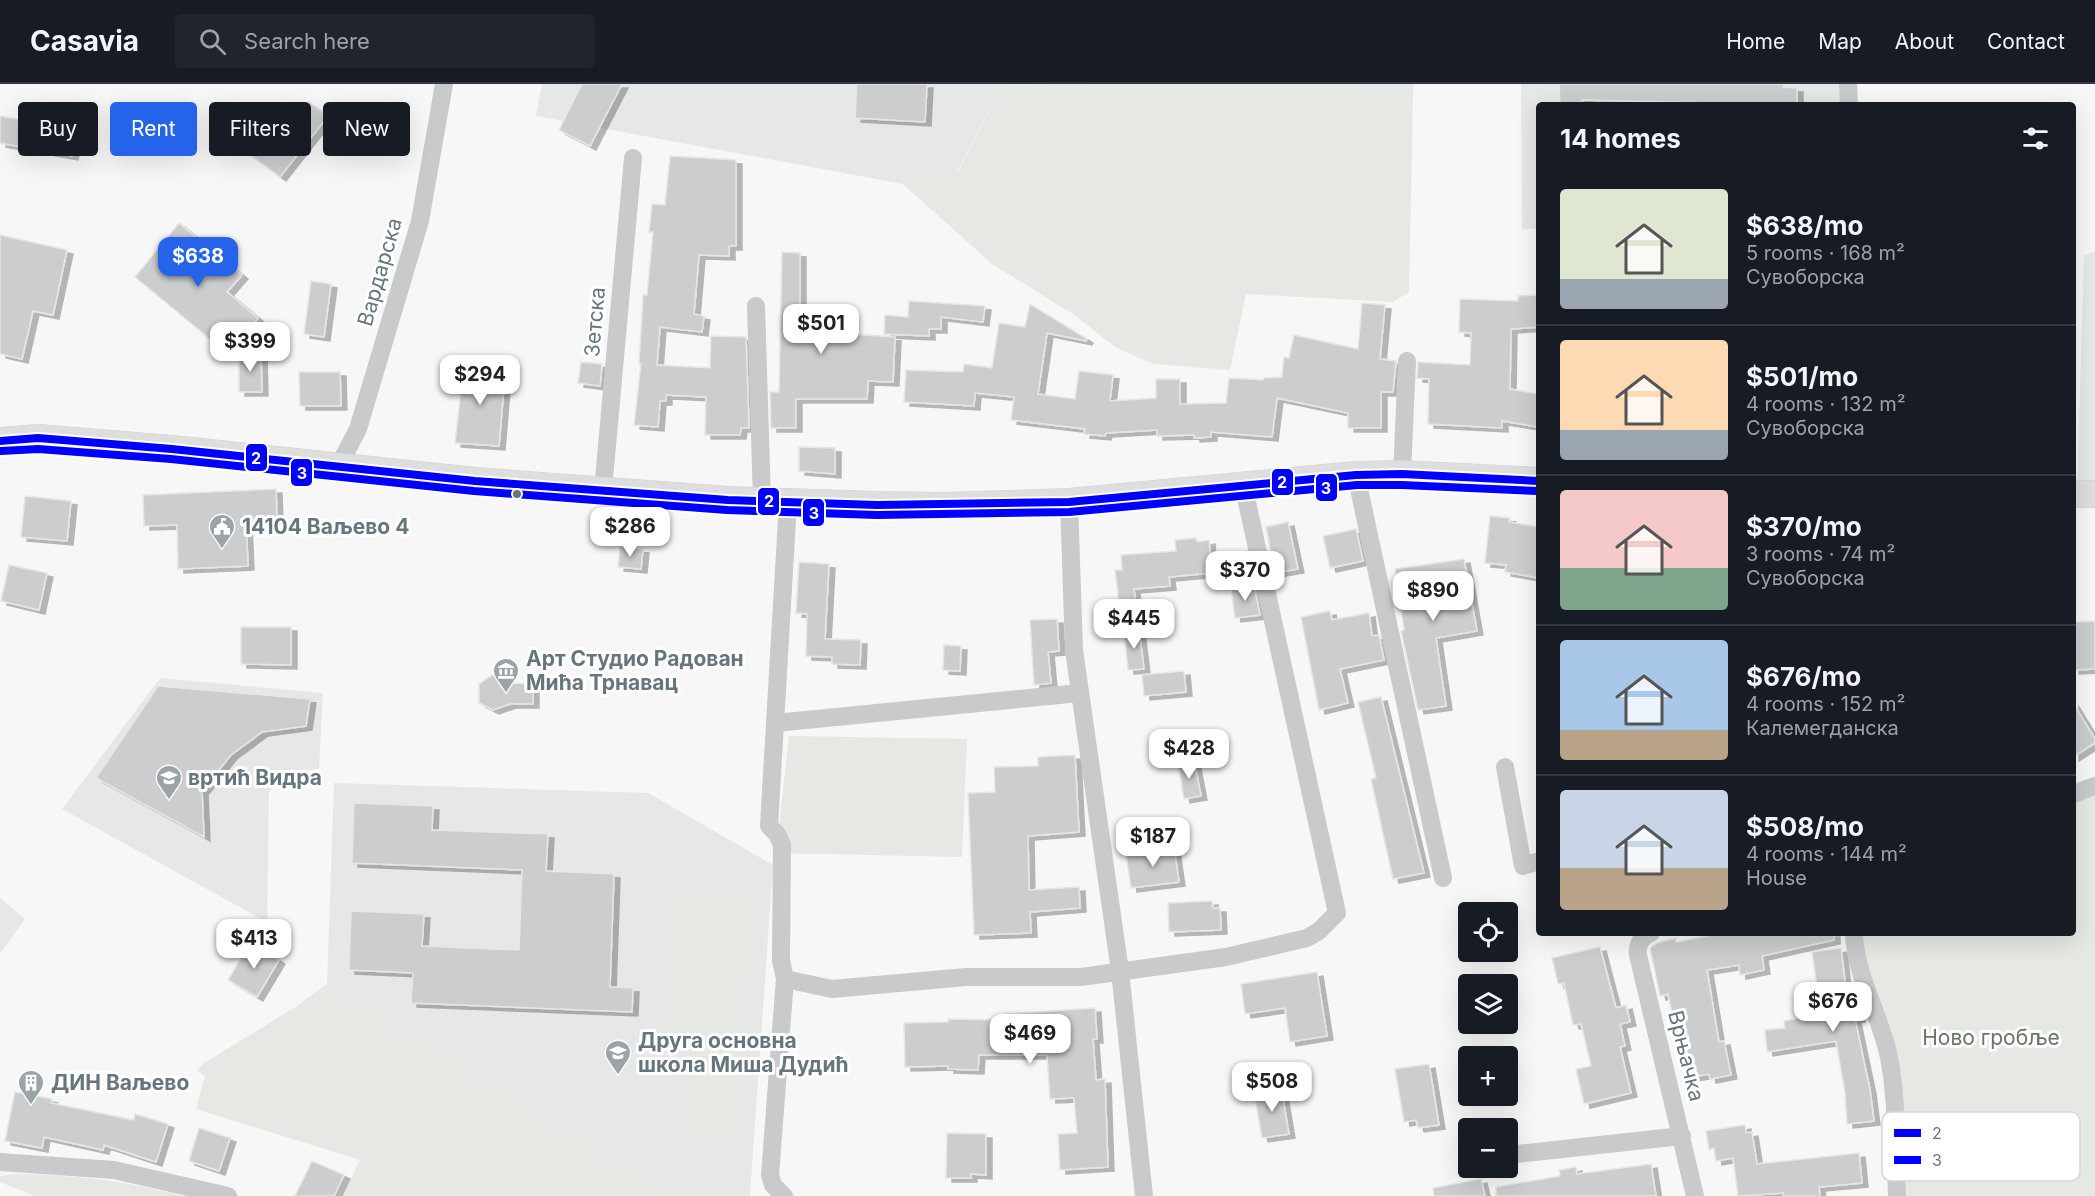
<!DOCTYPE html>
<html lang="en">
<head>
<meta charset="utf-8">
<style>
  :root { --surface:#171b24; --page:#20242c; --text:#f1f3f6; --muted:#9ea1a6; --line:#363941; --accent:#2563eb }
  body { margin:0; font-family:Inter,sans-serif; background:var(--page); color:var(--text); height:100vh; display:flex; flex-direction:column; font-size:22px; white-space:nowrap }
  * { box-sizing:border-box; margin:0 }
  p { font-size:20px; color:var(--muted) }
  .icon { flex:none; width:33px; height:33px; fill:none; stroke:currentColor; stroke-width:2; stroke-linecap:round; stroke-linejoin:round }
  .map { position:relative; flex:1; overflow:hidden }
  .drawer { position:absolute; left:1536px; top:18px; width:540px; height:834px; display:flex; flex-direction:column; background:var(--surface); border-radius:6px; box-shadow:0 6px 24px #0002 }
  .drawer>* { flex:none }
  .banner { position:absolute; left:18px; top:18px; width:570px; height:54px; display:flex; gap:12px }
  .buttons { position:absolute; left:1458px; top:818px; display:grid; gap:12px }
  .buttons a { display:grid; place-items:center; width:60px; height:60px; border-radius:6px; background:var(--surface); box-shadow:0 6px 24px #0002; font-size:30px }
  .price { position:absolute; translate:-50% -51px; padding:0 14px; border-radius:12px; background:#fff; color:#222; font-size:20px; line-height:39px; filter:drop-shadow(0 2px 3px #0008) }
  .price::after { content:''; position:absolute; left:50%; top:36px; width:18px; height:14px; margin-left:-9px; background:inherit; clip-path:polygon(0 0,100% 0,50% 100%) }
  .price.on { background:var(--accent); color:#fff }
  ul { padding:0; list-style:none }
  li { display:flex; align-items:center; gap:18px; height:150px; padding:0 24px }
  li+li { border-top:2px solid var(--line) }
  li span { display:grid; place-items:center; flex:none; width:168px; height:120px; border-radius:6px; color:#555 }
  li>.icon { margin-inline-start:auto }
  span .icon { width:72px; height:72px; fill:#fffc; stroke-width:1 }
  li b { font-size:26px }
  h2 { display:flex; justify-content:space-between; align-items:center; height:72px; padding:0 24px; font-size:26px }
  .tag { padding:0 21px; border-radius:6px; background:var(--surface); box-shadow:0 6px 24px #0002; font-size:21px; line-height:54px }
  .tag.on { background:var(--accent); color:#fff }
  header { display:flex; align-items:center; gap:36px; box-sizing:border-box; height:84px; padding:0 30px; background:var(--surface); border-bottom:2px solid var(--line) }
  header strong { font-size:28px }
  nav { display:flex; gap:33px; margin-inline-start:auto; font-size:21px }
  .search { width:420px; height:54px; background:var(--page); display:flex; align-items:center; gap:15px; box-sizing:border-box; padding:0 21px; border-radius:6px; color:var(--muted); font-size:22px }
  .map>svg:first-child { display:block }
  .built { fill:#e6e8e7 }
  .green { fill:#e6e8e4 }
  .building { fill:#cccdce; stroke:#e6e6e6; stroke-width:1.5; filter:url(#shadow) }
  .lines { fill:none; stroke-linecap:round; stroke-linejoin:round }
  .secondary-casing { stroke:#d2d3d4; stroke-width:28 }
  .street { stroke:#c8cacb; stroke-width:18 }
  .secondary { stroke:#dededf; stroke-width:27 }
  .bus-1-casing { stroke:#fff; stroke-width:12 }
  .bus-2-casing { stroke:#fff; stroke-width:12 }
  .bus-1 { stroke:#00f; stroke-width:8 }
  .bus-2 { stroke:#00f; stroke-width:8 }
  .bus-dot { fill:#66767d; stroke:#fff; stroke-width:2 }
  .labels { text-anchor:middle; stroke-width:6; stroke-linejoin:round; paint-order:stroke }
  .street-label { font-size:21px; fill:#66767d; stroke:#fff }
  .poi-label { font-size:21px; font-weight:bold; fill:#66767d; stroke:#fff; text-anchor:start }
  .park-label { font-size:21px; fill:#697665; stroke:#fff }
  .key { fill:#fff; stroke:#d1d6d8; stroke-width:1.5 }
  .key-label { font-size:16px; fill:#66767d }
  .line-badge { stroke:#fff; stroke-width:2 }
  .badge-label { font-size:16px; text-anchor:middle; font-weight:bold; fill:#fff }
</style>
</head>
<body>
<header>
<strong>Casavia</strong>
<div class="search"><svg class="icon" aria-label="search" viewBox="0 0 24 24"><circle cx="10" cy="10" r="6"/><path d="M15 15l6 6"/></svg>Search here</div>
<nav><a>Home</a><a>Map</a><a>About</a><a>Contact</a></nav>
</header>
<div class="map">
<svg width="2095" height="1112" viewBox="0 0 2095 1112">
  <defs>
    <filter id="shadow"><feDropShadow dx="6" dy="4" stdDeviation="0" flood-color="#0004"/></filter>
  </defs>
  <rect width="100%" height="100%" fill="#f7f7f7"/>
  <path class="built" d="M542,0H1414L1413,12L1002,1L957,88L903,100L536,32Z
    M1521,0H1848L1849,21H1539V145H1522Z
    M2095,167V400L2077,408L2084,172Z
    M160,594L323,609L319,685L286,689L269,708L267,838L62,725Z
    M334,699L648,709L773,781L750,1112H673L327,900Z
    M0,814L25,835L0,870Z"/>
  <path class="green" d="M1002,1L1413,12L1409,208L1393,218L1246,210L1230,286L1153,280L1115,263L1073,230L992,180L903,100L958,88Z
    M789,652L967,655L962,773L776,769Z
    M2095,702V1112H1897L1891,986L1854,849H2073V710Z
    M671,809L749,813L742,954L664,950Z
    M327,900L627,1084L673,1112H343L360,1076L196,1025L205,992L197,987L204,979L294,924Z
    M688,962L747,967L740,1061L681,1057Z
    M18,1090C75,1091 128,1097 183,1112H35L0,1098V1092Z"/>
  <path class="building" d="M582,0H622L590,62L559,46Z
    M857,0H927L925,38L855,34Z
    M1559,0H1784L1783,3L1797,4V21L1582,16L1583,21H1560Z
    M309,18L328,32L280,93L249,70L260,56L273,65Z
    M0,32L77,45L72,72L0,59Z
    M670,72L736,76V162H729V172L699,171L694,230L704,232L702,248L660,243L657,281L710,284L711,252L746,253L749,344H741L740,351H705L706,313L666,311V317H660L658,343L634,341L641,280H639L643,211H647L653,148H649L652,120L665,121Z
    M179,139L242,191L227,208L258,234L228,270L135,193Z
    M0,151L67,166L53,231L33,227L22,275L0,270Z
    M782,168L800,169V224L820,225L819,248L895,253L893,298L868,297L867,315H796V344H771L770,308H779Z
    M311,197L331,200L324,253L304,250Z
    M1539,211V243L1511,245L1510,305L1539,310V343L1502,337V344L1428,340L1429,295L1417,294L1418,278L1470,281L1471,249L1459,248L1460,215L1518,217V212Z
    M909,217L985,222L983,238L941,233V245H929V252L884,250L885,231L908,233Z
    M1362,219L1385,221L1380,275L1396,277L1393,308H1381V344H1348V329L1277,314L1272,353L1211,348V353L1194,354V351L1157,352V346L1106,349L1105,352L1084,350L1085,345L1011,336L1014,313L975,309L974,322L904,318L906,286L963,288L964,280L992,284L999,239L1025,243L1030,220L1087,255L1086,257L1047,249L1038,310L1075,315L1079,287L1113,291L1110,317L1156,314V295H1180V320L1226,319L1229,294L1263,296L1264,294L1282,293L1284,273L1289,274L1294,251L1358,265Z
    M239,270H261L262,308H239Z
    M581,278L602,280L600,302L578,299Z
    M464,280L500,283L498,303H504L499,362L455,359Z
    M299,288H340L341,322H300Z
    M799,363L835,364V390L799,387Z
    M276,405L277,435L246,436L248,482L178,485L177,441L144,442L143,411Z
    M25,412L71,417L67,457L21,453Z
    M1490,432L1510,434L1509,438L1539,443V494L1505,488L1506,481L1485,479Z
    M1288,438L1298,485L1275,489L1266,443Z
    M1356,445L1363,477L1330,484L1323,452Z
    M1196,454L1197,458L1209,456L1212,489L1169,493L1170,502L1134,505L1138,542L1122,543L1115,486H1122L1121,471L1176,467L1175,456Z
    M620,463L643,465L641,485L618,483Z
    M1464,475L1477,547L1436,554L1446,622L1418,626L1401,547L1404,546L1395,485Z
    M799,478L829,480L825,555L861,556L860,581L832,580V573L806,572L807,530L796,529Z
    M9,481L47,489L39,526L1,517Z
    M1254,501L1260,531L1235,534L1231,504Z
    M1330,527L1332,536L1369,529L1372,552L1379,551L1384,576L1340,585L1348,619L1319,626L1301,533Z
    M1057,535L1059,567L1048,568L1051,599L1034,601L1030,536Z
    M2095,537V585L2073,586V538Z
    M241,543H291V581L241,580Z
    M1139,545L1144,585L1128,586L1124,547Z
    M944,561L961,562L960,587L943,586Z
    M1184,587L1186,608L1144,612L1142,591Z
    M494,590L510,599L533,600V620H510L493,626L479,619V600Z
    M158,602L310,615L306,642L262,648L231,671L202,707L204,753L96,694Z
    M1381,613L1424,789L1393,795L1371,695L1376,694L1358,618Z
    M2073,619L2095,655V659L2073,673Z
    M1075,671L1079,748L1028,752L1029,806L1079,803L1080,824L1030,828L1031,849L974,851L968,709L995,708L994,683L1038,682V673Z
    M1194,676L1201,712L1184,715L1178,679Z
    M354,719L433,722L432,746L548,750L546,787L614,790L610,903L633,904L632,928L411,919L413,889L349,886L351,827L424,830L422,862L519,866L522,786L352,779Z
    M1174,763L1179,798L1131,804L1126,770Z
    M1212,817L1213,824H1220L1221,846L1169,848L1168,819Z
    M1723,849H1834V856L1762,872L1764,886L1740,891L1739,881L1707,886L1719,958L1724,957L1731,991L1710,995L1709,990L1686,994L1668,910L1660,912L1650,864L1657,859L1676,854V858Z
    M250,859L279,876L257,913L228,896Z
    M1600,863L1616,924L1626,921L1630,938L1620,940L1625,962L1620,963L1631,1009L1584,1020L1576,985L1591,982L1581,940L1573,941L1564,899L1558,900L1552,874Z
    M1841,864L1846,906L1853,905L1859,934L1855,935L1870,1006L1874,1037L1847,1040L1845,1009L1836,957L1767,968L1765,946L1785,944L1784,937L1821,931L1812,868Z
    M1317,888L1327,952L1290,958L1285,924L1245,930L1241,900Z
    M1095,924L1097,955H1093L1096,996L1105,995L1108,1083L1060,1086L1058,1050L1077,1049L1074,1014L1050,1015L1047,971H979L978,986L948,985V982L905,983L904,939L948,938V935L1000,936L1005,934V930Z
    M1429,980L1439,1041L1418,1044L1416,1036L1404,1038L1395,985Z
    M1281,1003L1289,1050L1262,1054L1254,1008Z
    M15,1008L52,1015L51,1019L134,1036L135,1030L168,1040L156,1078L104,1061L103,1066L44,1053L42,1064L5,1057Z
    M1745,1041L1746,1049L1752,1048L1757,1080L1859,1069L1862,1099L1819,1103L1820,1112H1783V1109L1738,1112L1733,1074L1716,1077L1714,1064L1709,1066L1706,1047Z
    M199,1044L230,1054L219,1087L189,1077Z
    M947,1049L986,1050V1091L971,1090V1094H946Z
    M312,1077L344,1091L334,1112H295Z
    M1651,1080L1656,1112H1496V1103L1560,1092L1559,1086L1576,1083L1577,1090Z
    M1481,1095L1485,1112H1434L1433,1104Z"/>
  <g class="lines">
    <defs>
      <path id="secondary" d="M0,357L38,354L172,365L475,397L728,416L877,421L945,422L1069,418L1356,391L1402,390L1539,397
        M2073,410H2095"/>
    </defs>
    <use href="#secondary" class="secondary-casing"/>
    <path class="street" d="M1848,0L1849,21
      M756,222L762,417
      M338,383L358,345L420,137L444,0
      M1402,390L1407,277
      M1356,391L1443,794
      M603,406L633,74
      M788,418L769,742L777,750L782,761L781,876L785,895L832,905L966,893H1081L1226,873L1307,854L1319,847L1337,829L1243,400
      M1069,418L1074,566L1120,887L1144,1112
      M775,639L1080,609
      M1505,683L1523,782L1539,777
      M2073,710L2095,702
      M1651,849C1641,853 1637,860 1638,871L1695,1112
      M1854,849C1855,890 1879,929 1888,969C1898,1014 1895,1065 1897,1112
      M1508,1071L1682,1052
      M0,1078L114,1086L228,1112
      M784,1112L773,1101L770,1091L785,895"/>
    <use href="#secondary" class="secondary"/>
    <defs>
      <path id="bus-1" d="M0,357L38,354L172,365L475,397L728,416L877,421L1069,418L1356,391L1402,390L1539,397"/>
      <path id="bus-2" d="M1,367L38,365L171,375L474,407L727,426L877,431L1069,428L1357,401H1402L1538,407"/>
    </defs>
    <use href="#bus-1" class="bus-1-casing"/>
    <use href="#bus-2" class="bus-2-casing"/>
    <use href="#bus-1" class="bus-1"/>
    <use href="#bus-2" class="bus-2"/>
  </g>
  <defs>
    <symbol id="civic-pin" viewBox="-11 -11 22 30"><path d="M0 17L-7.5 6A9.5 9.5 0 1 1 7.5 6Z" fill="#99a3a8" stroke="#fff"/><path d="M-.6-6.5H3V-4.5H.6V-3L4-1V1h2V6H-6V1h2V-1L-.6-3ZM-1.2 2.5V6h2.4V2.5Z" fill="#fff"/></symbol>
    <symbol id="museum-pin" viewBox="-11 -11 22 30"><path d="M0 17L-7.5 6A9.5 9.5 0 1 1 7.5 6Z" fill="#99a3a8" stroke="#fff"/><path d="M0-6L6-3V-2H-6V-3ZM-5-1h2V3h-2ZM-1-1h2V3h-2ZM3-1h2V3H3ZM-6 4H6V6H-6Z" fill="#fff"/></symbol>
    <symbol id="school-pin" viewBox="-11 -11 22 30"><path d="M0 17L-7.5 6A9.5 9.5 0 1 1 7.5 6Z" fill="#99a3a8" stroke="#fff"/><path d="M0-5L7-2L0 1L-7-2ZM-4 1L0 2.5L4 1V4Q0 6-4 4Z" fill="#fff"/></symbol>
    <symbol id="building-pin" viewBox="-11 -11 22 30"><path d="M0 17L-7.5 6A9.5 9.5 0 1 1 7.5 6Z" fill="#99a3a8" stroke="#fff"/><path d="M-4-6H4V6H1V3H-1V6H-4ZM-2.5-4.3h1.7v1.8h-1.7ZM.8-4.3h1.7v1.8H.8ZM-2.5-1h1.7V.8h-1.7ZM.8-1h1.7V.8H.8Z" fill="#fff"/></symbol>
  </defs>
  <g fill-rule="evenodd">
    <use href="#civic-pin" x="207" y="428" width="30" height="40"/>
    <use href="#museum-pin" x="491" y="572" width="30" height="40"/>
    <use href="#school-pin" x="154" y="679" width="30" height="40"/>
    <use href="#school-pin" x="603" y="954" width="30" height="40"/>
    <use href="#building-pin" x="16" y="984" width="30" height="40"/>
  </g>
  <circle class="bus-dot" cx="517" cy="410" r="5"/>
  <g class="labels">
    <g class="street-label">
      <text transform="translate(380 188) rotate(-74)" y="7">Вардарска</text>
      <text transform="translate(595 238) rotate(-85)" y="7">Зетска</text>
      <text transform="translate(1686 972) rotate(76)" y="7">Врњачка</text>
    </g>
    <g class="poi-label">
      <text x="242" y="450">14104 Ваљево 4</text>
      <text x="526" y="582">Арт Студио Радован<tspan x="526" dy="24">Мића Трнавац</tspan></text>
      <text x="188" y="701">вртић Видра</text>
      <text x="638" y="964">Друга основна<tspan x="638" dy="24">школа Миша Дудић</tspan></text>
      <text x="51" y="1006">ДИН Ваљево</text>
    </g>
    <g class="park-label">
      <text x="1991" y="961">Ново гробље</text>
    </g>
  </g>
  <rect x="1882" y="1028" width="198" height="69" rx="9" class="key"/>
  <rect x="1894" y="1045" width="27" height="8" fill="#00f"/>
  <rect x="1894" y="1072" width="27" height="8" fill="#00f"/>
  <g class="key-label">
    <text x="1932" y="1055">2</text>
    <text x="1932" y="1082">3</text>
  </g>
  <g class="line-badge">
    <rect x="245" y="359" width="23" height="29" rx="6" fill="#00f"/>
    <rect x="290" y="374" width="23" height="29" rx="6" fill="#00f"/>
    <rect x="1271" y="384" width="23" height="28" rx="6" fill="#00f"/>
    <rect x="1315" y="389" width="23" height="29" rx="6" fill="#00f"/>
    <rect x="757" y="403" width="23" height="29" rx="6" fill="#00f"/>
    <rect x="802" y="414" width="23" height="29" rx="6" fill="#00f"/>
  </g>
  <g class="badge-label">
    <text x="256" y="380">2</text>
    <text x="302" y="395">3</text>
    <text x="1282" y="404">2</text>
    <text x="1326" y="410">3</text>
    <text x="769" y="423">2</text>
    <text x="814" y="435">3</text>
  </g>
</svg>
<div class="buttons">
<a><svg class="icon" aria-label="locate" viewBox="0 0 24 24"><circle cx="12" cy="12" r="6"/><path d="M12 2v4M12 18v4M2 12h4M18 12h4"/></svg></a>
<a><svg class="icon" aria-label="layers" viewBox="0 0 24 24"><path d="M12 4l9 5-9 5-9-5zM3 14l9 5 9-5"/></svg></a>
<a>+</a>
<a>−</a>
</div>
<b class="price on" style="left:198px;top:204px">$638</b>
<b class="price" style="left:821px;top:271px">$501</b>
<b class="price" style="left:250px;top:289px">$399</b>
<b class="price" style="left:480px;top:322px">$294</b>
<b class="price" style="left:630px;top:474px">$286</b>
<b class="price" style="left:1245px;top:518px">$370</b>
<b class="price" style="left:1433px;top:538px">$890</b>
<b class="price" style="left:1134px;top:566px">$445</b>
<b class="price" style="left:1189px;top:696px">$428</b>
<b class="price" style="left:1153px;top:784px">$187</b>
<b class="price" style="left:254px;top:886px">$413</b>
<b class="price" style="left:1833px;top:949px">$676</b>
<b class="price" style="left:1030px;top:981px">$469</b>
<b class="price" style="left:1272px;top:1029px">$508</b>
<div class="banner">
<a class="tag">Buy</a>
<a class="tag on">Rent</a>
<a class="tag">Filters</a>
<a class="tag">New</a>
</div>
<section class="drawer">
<h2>14 homes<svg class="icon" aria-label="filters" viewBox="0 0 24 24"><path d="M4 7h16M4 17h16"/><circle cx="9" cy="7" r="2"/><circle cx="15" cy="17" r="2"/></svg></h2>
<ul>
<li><span style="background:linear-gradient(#dfe7d0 75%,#9aa5b1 0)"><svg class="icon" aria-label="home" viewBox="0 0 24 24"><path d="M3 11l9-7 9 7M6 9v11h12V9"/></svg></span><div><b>$638/mo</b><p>5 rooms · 168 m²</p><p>Сувоборска</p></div></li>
<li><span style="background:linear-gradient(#ffd9b3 75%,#9aa5b1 0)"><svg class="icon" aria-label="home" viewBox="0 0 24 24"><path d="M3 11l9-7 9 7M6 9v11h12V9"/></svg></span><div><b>$501/mo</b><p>4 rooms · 132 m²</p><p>Сувоборска</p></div></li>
<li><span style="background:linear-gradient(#f6c9c9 65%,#7fa58c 0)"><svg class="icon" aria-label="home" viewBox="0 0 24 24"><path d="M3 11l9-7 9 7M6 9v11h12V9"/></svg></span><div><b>$370/mo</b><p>3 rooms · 74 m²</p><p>Сувоборска</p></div></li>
<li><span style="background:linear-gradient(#a9c7e8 75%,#b9a48a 0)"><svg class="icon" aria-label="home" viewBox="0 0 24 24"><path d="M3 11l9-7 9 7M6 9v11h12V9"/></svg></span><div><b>$676/mo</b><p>4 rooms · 152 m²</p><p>Калемегданска</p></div></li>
<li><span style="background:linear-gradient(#c9d6e8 65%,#b9a48a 0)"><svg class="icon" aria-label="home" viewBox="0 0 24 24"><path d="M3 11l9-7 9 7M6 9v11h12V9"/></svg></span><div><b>$508/mo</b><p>4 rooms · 144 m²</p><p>House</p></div></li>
</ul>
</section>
</div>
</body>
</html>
